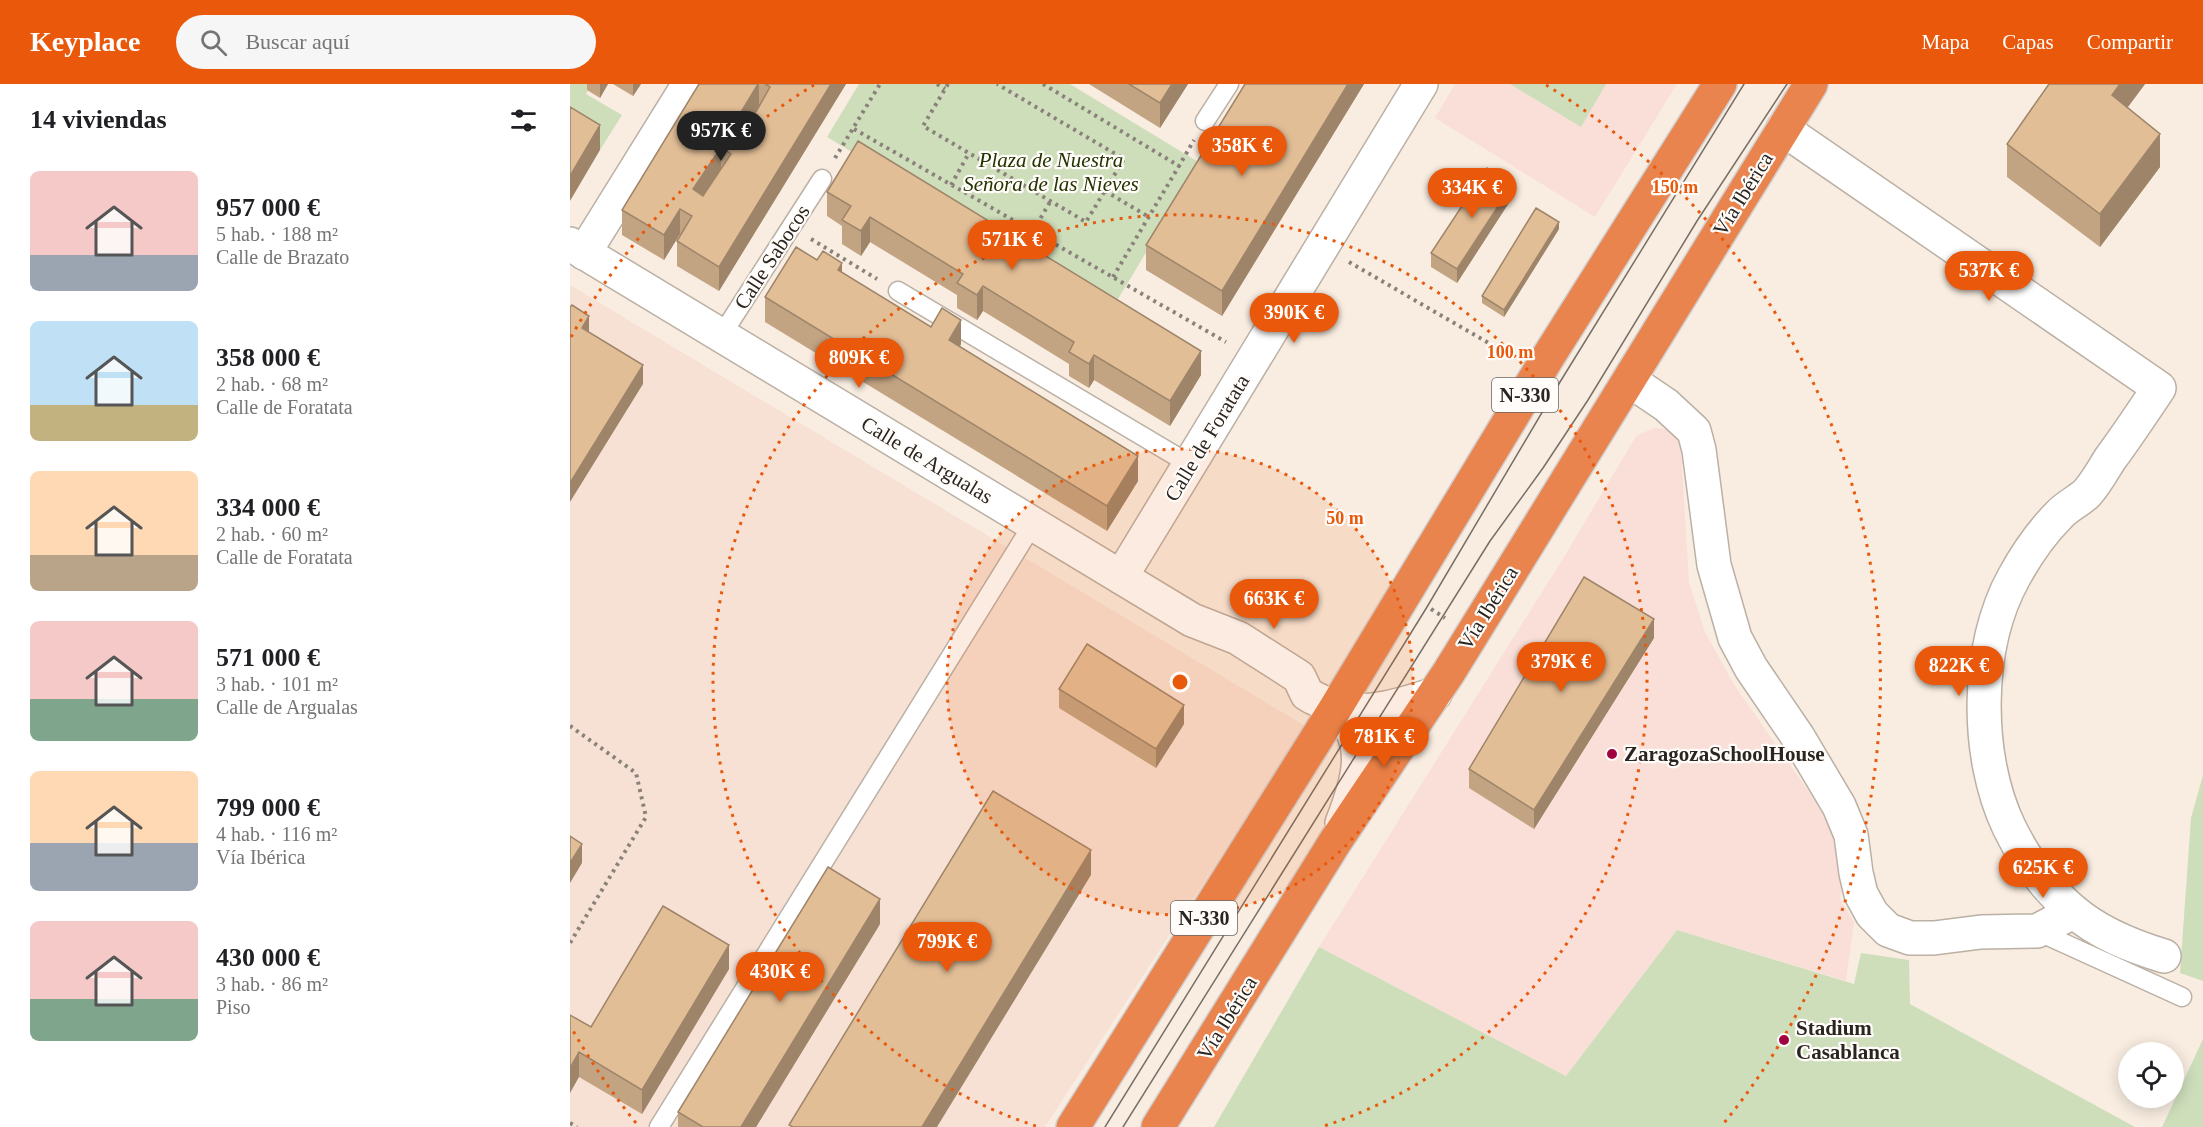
<!DOCTYPE html>
<html lang="es">
<head>
<meta charset="utf-8">
<style>
  :root { --surface:#fff; --page:#f6f6f6; --text:#202124; --muted:#757577; --accent:#ea580c }
  body { margin:0; font-family:Georgia,serif; background:var(--page); color:var(--text); height:100vh; display:flex; flex-direction:column; font-size:22px; white-space:nowrap }
  * { box-sizing:border-box; margin:0 }
  p { font-size:20px; color:var(--muted) }
  .icon { flex:none; width:33px; height:33px; fill:none; stroke:currentColor; stroke-width:2; stroke-linecap:round; stroke-linejoin:round }
  .map { position:relative; flex:1; overflow:hidden }
  .side { display:flex; flex-direction:column; background:var(--surface); width:570px }
  .side>* { flex:none }
  .fabs { position:absolute; left:1548px; top:958px; display:grid; gap:12px }
  .fabs a { display:grid; place-items:center; width:66px; height:66px; border-radius:50%; background:var(--surface); box-shadow:0 3px 15px #0003; font-size:30px }
  .price { position:absolute; translate:-50% -51px; padding:0 14px; border-radius:21px; background:var(--accent); color:#fff; font-size:20px; line-height:39px; filter:drop-shadow(0 2px 3px #0008) }
  .price::after { content:''; position:absolute; left:50%; top:36px; width:18px; height:14px; margin-left:-9px; background:inherit; clip-path:polygon(0 0,100% 0,50% 100%) }
  .price.active { background:#222; color:#fff }
  ul { padding:0; list-style:none }
  li { display:flex; align-items:center; gap:18px; height:150px; padding:0 30px }
  li span { display:grid; place-items:center; flex:none; width:168px; height:120px; border-radius:9px; color:#555 }
  li>.icon { margin-inline-start:auto }
  span .icon { width:72px; height:72px; fill:#fffc; stroke-width:1 }
  li b { font-size:26px }
  h2 { display:flex; justify-content:space-between; align-items:center; height:72px; padding:0 30px; font-size:26px }
  header { display:flex; align-items:center; gap:36px; box-sizing:border-box; height:84px; padding:0 30px; background:var(--accent); color:#fff }
  header strong { font-size:28px }
  nav { display:flex; gap:33px; margin-inline-start:auto; font-size:21px }
  .search { width:420px; height:54px; background:var(--page); display:flex; align-items:center; gap:15px; box-sizing:border-box; padding:0 21px; border-radius:33px; color:var(--muted); font-size:22px }
  main { display:flex; flex:1; min-height:0 }
  .map>svg:first-child { display:block }
  .industrial { fill:#f7e1d4 }
  .education { fill:#f9dfd8 }
  .green { fill:#cedebb }
  .lines { fill:none; stroke-linecap:round; stroke-linejoin:round }
  .service-casing { stroke:#bbb0a4; stroke-width:21 }
  .minor-casing { stroke:#bbb0a4; stroke-width:36 }
  .tertiary-casing { stroke:#bbb0a4; stroke-width:36 }
  .trunk-casing { stroke:#d0cfce; stroke-width:36 }
  .path { stroke:#8a827a; stroke-width:4; stroke-dasharray:3 4.5; stroke-linecap:butt }
  .service { stroke:#fff; stroke-width:18 }
  .minor { stroke:#fff; stroke-width:33 }
  .tertiary { stroke:#fff; stroke-width:33 }
  .trunk { stroke:#ea844e; stroke-width:33 }
  .tram { stroke:#766f68; stroke-width:1.5 }
  .wall { fill:#c2a382 }
  .shaded-wall { fill:#9e856a }
  .building { fill:#e2be97; stroke:#9e856a; stroke-width:1.5; fill-rule:evenodd }
  .ring { fill:none; stroke:#e8590c; stroke-width:3; stroke-dasharray:3 6 }
  .poi-dot { fill:#a0013f; stroke:#fffcfa; stroke-width:2 }
  .labels { text-anchor:middle; stroke-width:4.5; stroke-linejoin:round; paint-order:stroke }
  .shield { fill:#fffcfa; stroke:#696661; stroke-width:1.5 }
  .shield-label { font-size:20px; font-weight:bold; fill:#292520 }
  .park-label { font-size:21px; font-style:italic; fill:#223400; stroke:#fffcfa }
  .street-label { font-size:21px; fill:#292520; stroke:#fffcfa }
  .poi-label { font-size:21px; font-weight:bold; fill:#292520; stroke:#fffcfa; text-anchor:start }
  .centre { fill:#e8590c; stroke:#fffcfa; stroke-width:3 }
  .ring-label { font-size:18px; text-anchor:middle; font-weight:bold; fill:#e8590c; stroke:#fffcfa; stroke-width:4.5; stroke-linejoin:round; paint-order:stroke }
</style>
</head>
<body>
<header>
<strong>Keyplace</strong>
<div class="search"><svg class="icon" aria-label="search" viewBox="0 0 24 24"><circle cx="10" cy="10" r="6"/><path d="M15 15l6 6"/></svg>Buscar aquí</div>
<nav><a>Mapa</a><a>Capas</a><a>Compartir</a></nav>
</header>
<main>
<section class="side">
<h2>14 viviendas<svg class="icon" aria-label="filters" viewBox="0 0 24 24"><path d="M4 7h16M4 17h16"/><circle cx="9" cy="7" r="2"/><circle cx="15" cy="17" r="2"/></svg></h2>
<ul>
<li><span style="background:linear-gradient(#f6c9c9 70%,#9aa5b1 0)"><svg class="icon" aria-label="home" viewBox="0 0 24 24"><path d="M3 11l9-7 9 7M6 9v11h12V9"/></svg></span><div><b>957 000 €</b><p>5 hab. · 188 m²</p><p>Calle de Brazato</p></div></li>
<li><span style="background:linear-gradient(#bfe0f5 70%,#c2b280 0)"><svg class="icon" aria-label="home" viewBox="0 0 24 24"><path d="M3 11l9-7 9 7M6 9v11h12V9"/></svg></span><div><b>358 000 €</b><p>2 hab. · 68 m²</p><p>Calle de Foratata</p></div></li>
<li><span style="background:linear-gradient(#ffd9b3 70%,#b9a48a 0)"><svg class="icon" aria-label="home" viewBox="0 0 24 24"><path d="M3 11l9-7 9 7M6 9v11h12V9"/></svg></span><div><b>334 000 €</b><p>2 hab. · 60 m²</p><p>Calle de Foratata</p></div></li>
<li><span style="background:linear-gradient(#f6c9c9 65%,#7fa58c 0)"><svg class="icon" aria-label="home" viewBox="0 0 24 24"><path d="M3 11l9-7 9 7M6 9v11h12V9"/></svg></span><div><b>571 000 €</b><p>3 hab. · 101 m²</p><p>Calle de Argualas</p></div></li>
<li><span style="background:linear-gradient(#ffd9b3 60%,#9aa5b1 0)"><svg class="icon" aria-label="home" viewBox="0 0 24 24"><path d="M3 11l9-7 9 7M6 9v11h12V9"/></svg></span><div><b>799 000 €</b><p>4 hab. · 116 m²</p><p>Vía Ibérica</p></div></li>
<li><span style="background:linear-gradient(#f6c9c9 65%,#7fa58c 0)"><svg class="icon" aria-label="home" viewBox="0 0 24 24"><path d="M3 11l9-7 9 7M6 9v11h12V9"/></svg></span><div><b>430 000 €</b><p>3 hab. · 86 m²</p><p>Piso</p></div></li>
</ul>
</section>
<div class="map">
<svg width="1633" height="1043" viewBox="0 0 1633 1043">
  <rect width="100%" height="100%" fill="#f9ede1"/>
  <path class="industrial" d="M0,201L735,642L475,1043H0Z"/>
  <path class="education" d="M885,0H1107L1025,133L865,34Z
    M1084,344L1096,345L1106,350L1111,365L1119,498L1135,548L1165,602L1237,705L1257,730L1268,755L1274,786L1270,815L1284,838L1276,897L1107,846L996,992L749,863L994,473L1066,352Z"/>
  <path class="green" d="M0,0H21L16,10L52,31L30,66L0,47Z
    M289,0H500L630,79L542,225L257,53Z
    M940,0H1036L1011,43Z
    M1633,691V897L1610,889L1621,734Z
    M1107,846L1284,900L1291,869L1339,876L1340,920L1565,1043H644L749,863L996,992Z
    M1633,955V1043H1592Z"/>
  <g class="lines">
    <defs>
      <path id="service" d="M635,37L659,0
        M328,207L621,381
        M151,252L252,95
        M1467,847L1612,913
        M89,1043L463,440"/>
      <path id="minor" d="M1213,45L1589,304C1573,328 1557,352 1540,375C1533,386 1526,399 1517,409C1509,417 1497,422 1489,431C1471,449 1456,471 1444,493C1405,563 1405,672 1439,743C1454,774 1476,804 1502,826C1528,849 1561,862 1594,872
        M14,169L119,0
        M1059,296L1096,321L1124,347L1129,366L1144,481L1165,554L1181,584L1228,653L1269,722L1281,751L1286,789L1291,810L1302,830L1318,846L1340,854H1364L1411,848L1467,847L1503,828
        M551,493L851,0"/>
      <path id="tertiary" d="M0,160L622,536L668,554L729,593L737,610
        M740,612C748,616 758,620 765,626C803,656 787,701 772,739
        M765,625C800,631 832,621 865,610"/>
      <path id="trunk" d="M503,1043L765,625L978,273L1150,0
        M588,1043L765,758L879,588L1241,0"/>
    </defs>
    <use href="#service" class="service-casing"/>
    <use href="#minor" class="minor-casing"/>
    <use href="#tertiary" class="tertiary-casing"/>
    <use href="#trunk" class="trunk-casing"/>
    <path class="path" d="M367,0L375,5
      M378,0L353,42L516,138L554,75L427,0
      M473,0L609,82L624,56
      M284,45L656,258
      M265,74L310,0
      M381,101L399,69
      M535,107L579,133
      M463,147L480,118
      M241,155L307,195
      M779,178L941,272
      M543,193L609,82
      M861,525L875,534
      M0,642L66,689L76,733L0,859
      M0,1039L7,1043"/>
    <use href="#service" class="service"/>
    <use href="#minor" class="minor"/>
    <use href="#tertiary" class="tertiary"/>
    <use href="#trunk" class="trunk"/>
    <path class="tram" d="M535,1043L857,523L990,298L1174,0
      M553,1043L920,457L973,384L1018,316L1127,137L1217,0"/>
  </g>
  <path class="wall" d="M17,0H38L30,14L17,6Z
    M43,0H71L63,12Z
    M129,0H276L149,207L107,182V157L111,151L110,150L94,176L52,151V126Z
    M519,0H618L590,44Z
    M675,0H794L652,232L576,186V161Z
    M1479,0H1575L1558,23L1590,83L1530,163L1437,93V60Z
    M257,108L631,291L600,342L524,296L519,304L499,292V280L413,227L407,236L387,224V211L300,158L291,172L272,160V142L257,132Z
    M942,114L887,199L861,183V169Z
    M989,145L934,233L912,219V212Z
    M247,176L272,189L361,243L391,260L390,263L568,397L537,447L195,238V213Z
    M1084,554L964,745L899,704V685Z
    M489,605L614,640L586,684L489,624Z
    M310,840L186,1043H108V1028Z
    M159,885L72,1030L9,993L0,931L21,943Z"/>
  <path class="shaded-wall" d="M30,0H38L30,14Z
    M63,0H71L63,12Z
    M188,0H189V22L162,67V43Z
    M261,0H276L149,207V183Z
    M602,0H618L590,44V19Z
    M778,0H794L652,232V207Z
    M1550,0H1575L1542,44V11Z
    M30,41V66L0,117V92Z
    M1590,50V83L1530,163V130Z
    M151,63V88L123,130V105Z
    M942,101V114L887,199V185Z
    M110,125V150L94,176V151Z
    M300,133V158L291,172V147Z
    M989,138V145L934,233V226Z
    M272,179V203L268,186Z
    M413,202V227L407,236V211Z
    M19,232V251L12,244Z
    M391,236V260L379,281V256Z
    M631,267V291L600,342V317Z
    M524,271V296L519,304V280Z
    M73,281V300L0,418V399Z
    M568,372V397L537,447V422Z
    M1084,535V554L964,745V726Z
    M614,621V640L586,684V665Z
    M12,760V779L0,799V779Z
    M521,766V791L367,1043H352Z
    M310,815V840L186,1043H171Z
    M159,861V885L72,1030V1006Z
    M9,968V993L0,1009V984Z"/>
  <path class="building" d="M129,0H188L162,43L174,49L200,3L195,0H261L149,183L107,157L122,132L110,125L94,151L52,126ZM151,63L161,70L133,112L123,105Z
    M559,0H602L590,19Z
    M675,0H778L652,207L576,161Z
    M1479,0H1550L1542,11L1590,50L1530,130L1437,60Z
    M0,23L30,41L0,92Z
    M288,57L631,267L600,317L524,271L519,280L499,268L504,258L413,202L407,211L387,199L393,190L300,133L291,147L272,136L281,122L257,108Z
    M917,84L942,101L887,185L861,169Z
    M966,124L989,138L934,226L912,212Z
    M226,163L247,176L253,167L272,179L268,186L361,243L372,224L391,236L379,256L568,372L537,422L195,213Z
    M2,221L19,232L12,244L73,281L0,399V223Z
    M1014,493L1084,535L964,726L899,685Z
    M517,560L614,621L586,665L489,605Z
    M423,707L521,766L352,1043H223L219,1041Z
    M0,752L12,760L0,779Z
    M258,783L310,815L171,1043H133L108,1028Z
    M93,822L159,861L72,1006L9,968L0,984V931L21,943Z"/>
  <circle cx="610" cy="598" r="233" fill="#e8590c" fill-opacity=".12"/>
  <g class="ring">
    <circle cx="610" cy="598" r="233"/>
    <path d="M466 1042A467 467 0 1 1 754 1042"/>
    <path d="M66 1039A700 700 0 0 1 1 943M1 253A700 700 0 0 1 244 1M976 1A700 700 0 0 1 1154 1039"/>
  </g>
  <g class="poi-dot">
    <circle cx="1042" cy="670" r="6"/>
    <circle cx="1214" cy="956" r="6"/>
  </g>
  <g class="labels">
    <g class="shield">
      <rect x="922" y="294" width="66" height="34" rx="4.5"/>
      <rect x="601" y="817" width="66" height="34" rx="4.5"/>
    </g>
    <g class="shield-label">
      <text x="955" y="318">N-330</text>
      <text x="634" y="841">N-330</text>
    </g>
    <g class="park-label">
      <text x="481" y="83">Plaza de Nuestra<tspan x="481" dy="24">Señora de las Nieves</tspan></text>
    </g>
    <g class="street-label">
      <text transform="translate(1173 110) rotate(-58)" y="7">Vía Ibérica</text>
      <text transform="translate(202 173) rotate(-57)" y="7">Calle Sabocos</text>
      <text transform="translate(637 354) rotate(-59)" y="7">Calle de Foratata</text>
      <text transform="translate(357 376) rotate(31)" y="7">Calle de Argualas</text>
      <text transform="translate(918 524) rotate(-58)" y="7">Vía Ibérica</text>
      <text transform="translate(657 934) rotate(-58)" y="7">Vía Ibérica</text>
    </g>
    <g class="poi-label">
      <text x="1054" y="677">ZaragozaSchoolHouse</text>
      <text x="1226" y="951">Stadium<tspan x="1226" dy="24">Casablanca</tspan></text>
    </g>
  </g>
  <circle cx="610" cy="598" r="9" class="centre"/>
  <g class="ring-label">
    <text x="1105" y="109">150 m</text>
    <text x="940" y="274">100 m</text>
    <text x="775" y="440">50 m</text>
  </g>
</svg>
<div class="fabs">
<a><svg class="icon" aria-label="locate" viewBox="0 0 24 24"><circle cx="12" cy="12" r="6"/><path d="M12 2v4M12 18v4M2 12h4M18 12h4"/></svg></a>
</div>
<b class="price active" style="left:151px;top:78px">957K €</b>
<b class="price" style="left:672px;top:93px">358K €</b>
<b class="price" style="left:902px;top:135px">334K €</b>
<b class="price" style="left:442px;top:187px">571K €</b>
<b class="price" style="left:1419px;top:218px">537K €</b>
<b class="price" style="left:724px;top:260px">390K €</b>
<b class="price" style="left:289px;top:305px">809K €</b>
<b class="price" style="left:704px;top:546px">663K €</b>
<b class="price" style="left:991px;top:609px">379K €</b>
<b class="price" style="left:1389px;top:613px">822K €</b>
<b class="price" style="left:814px;top:684px">781K €</b>
<b class="price" style="left:1473px;top:815px">625K €</b>
<b class="price" style="left:377px;top:889px">799K €</b>
<b class="price" style="left:210px;top:919px">430K €</b>
</div>
</main>
</body>
</html>
